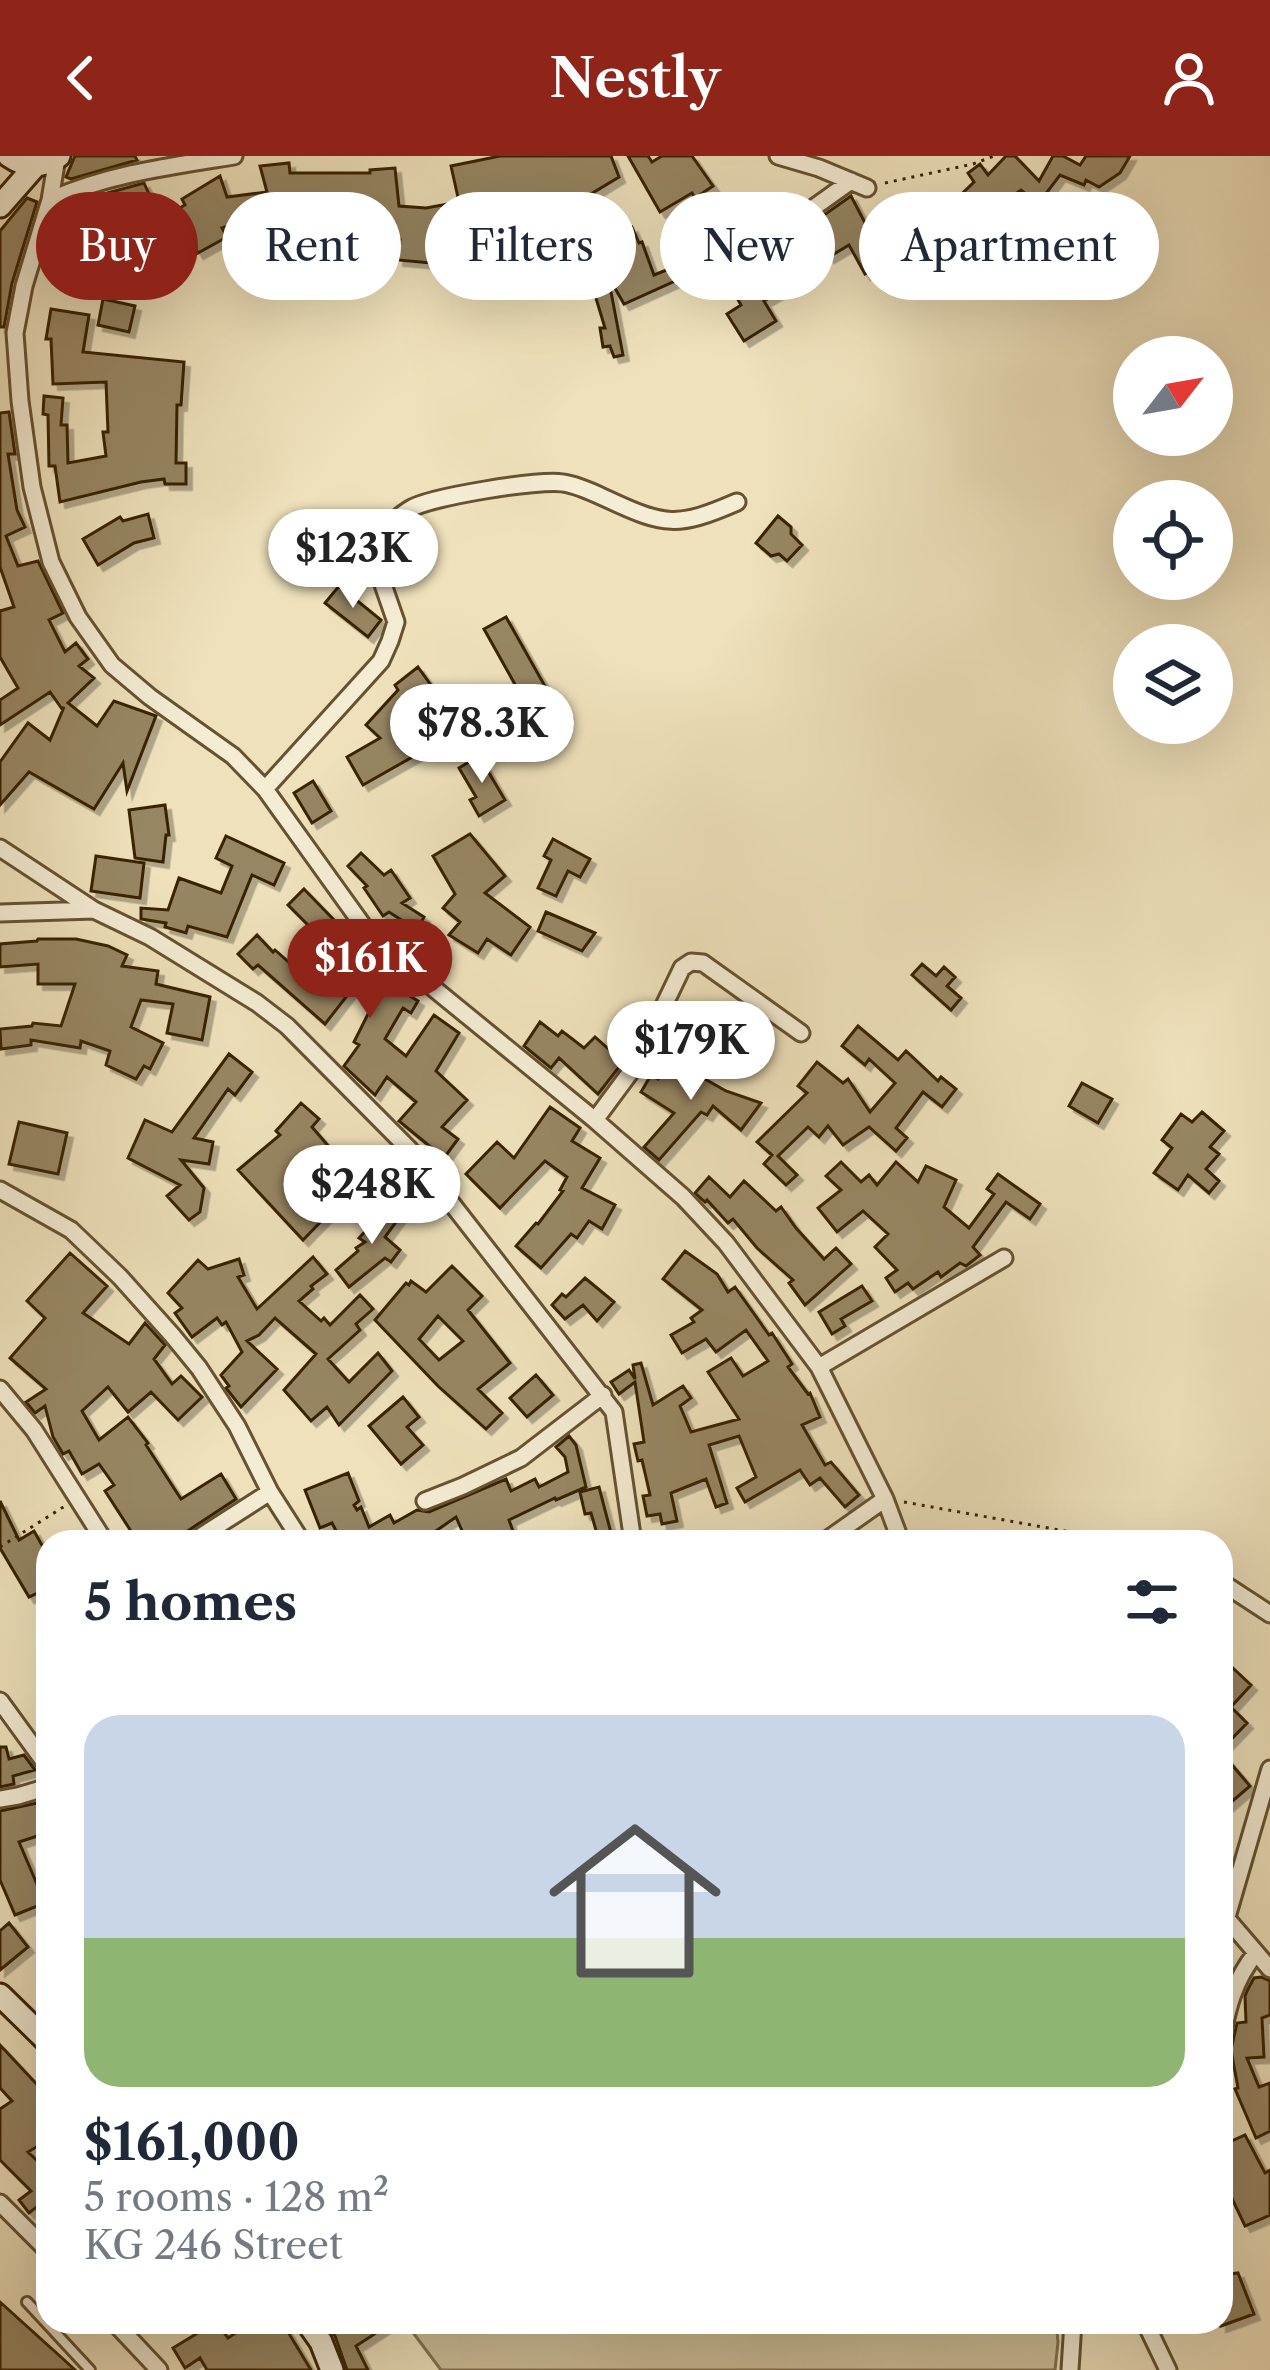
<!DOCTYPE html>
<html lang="en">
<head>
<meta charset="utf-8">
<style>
  :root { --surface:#fff; --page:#f2f2f3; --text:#1f2937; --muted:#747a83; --accent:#8f2418 }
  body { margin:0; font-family:"Libre Caslon Text",serif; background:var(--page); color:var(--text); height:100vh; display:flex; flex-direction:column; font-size:45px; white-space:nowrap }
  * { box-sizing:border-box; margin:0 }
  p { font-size:39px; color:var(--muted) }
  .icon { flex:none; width:66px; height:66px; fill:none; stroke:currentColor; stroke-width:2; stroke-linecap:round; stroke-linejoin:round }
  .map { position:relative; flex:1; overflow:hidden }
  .panel { position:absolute; left:36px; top:1374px; width:1197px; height:804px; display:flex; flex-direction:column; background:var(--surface); border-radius:36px; box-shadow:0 12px 48px #0002 }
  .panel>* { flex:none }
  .banner { position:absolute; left:36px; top:36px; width:1200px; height:108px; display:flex; gap:24px }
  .needle { width:78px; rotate:59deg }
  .tools { position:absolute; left:1113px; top:180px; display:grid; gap:24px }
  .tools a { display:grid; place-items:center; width:120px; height:120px; border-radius:50%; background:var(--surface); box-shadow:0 12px 48px #0002; font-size:60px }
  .price { position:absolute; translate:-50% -102px; padding:0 27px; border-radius:42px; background:#fff; color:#222; font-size:39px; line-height:78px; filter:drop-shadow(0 3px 6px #0008) }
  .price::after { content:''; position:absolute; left:50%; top:72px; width:36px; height:27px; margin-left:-18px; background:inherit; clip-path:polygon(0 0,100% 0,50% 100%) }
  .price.on { background:var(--accent); color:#fff }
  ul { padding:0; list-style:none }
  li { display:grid; align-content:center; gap:24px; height:636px; padding:0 48px }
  li span { display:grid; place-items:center; height:372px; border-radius:36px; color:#555 }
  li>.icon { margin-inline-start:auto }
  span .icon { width:216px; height:216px; fill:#fffc; stroke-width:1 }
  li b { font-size:51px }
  h2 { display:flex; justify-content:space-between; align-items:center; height:144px; padding:0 48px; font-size:51px }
  .pill { padding:0 42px; border-radius:54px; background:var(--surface); box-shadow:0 12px 48px #0002; font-size:42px; line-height:108px }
  .pill.on { background:var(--accent); color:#fff }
  header { display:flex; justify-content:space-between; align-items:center; height:156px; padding:0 48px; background:var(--accent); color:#fff; font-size:54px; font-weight:600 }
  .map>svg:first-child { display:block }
  .green { fill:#cfc19c; stroke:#847250; stroke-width:3 }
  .building { fill:#978663; stroke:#382303; stroke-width:3; fill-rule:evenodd; filter:url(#shadow) }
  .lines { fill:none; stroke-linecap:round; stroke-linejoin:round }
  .lane-casing { stroke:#665231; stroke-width:14 }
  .street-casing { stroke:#665231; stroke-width:21 }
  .secondary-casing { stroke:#382303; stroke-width:27 }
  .path { stroke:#382303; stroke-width:3; stroke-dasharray:3 6; stroke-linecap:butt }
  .lane { stroke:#f4ecd3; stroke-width:8 }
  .street { stroke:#f4ecd3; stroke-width:15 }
  .secondary { stroke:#f4ecd3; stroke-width:21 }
</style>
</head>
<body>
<header><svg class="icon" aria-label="back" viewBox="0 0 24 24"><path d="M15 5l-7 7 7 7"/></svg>Nestly<svg class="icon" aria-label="person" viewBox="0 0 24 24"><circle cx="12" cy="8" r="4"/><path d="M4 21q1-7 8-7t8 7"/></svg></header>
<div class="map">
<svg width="1270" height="2214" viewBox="0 0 1270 2214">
  <defs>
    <filter id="shadow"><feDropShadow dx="5.5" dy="5.5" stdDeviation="0" flood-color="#0004"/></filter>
  </defs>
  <rect width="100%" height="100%" fill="#eee1bb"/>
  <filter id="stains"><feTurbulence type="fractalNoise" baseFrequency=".00167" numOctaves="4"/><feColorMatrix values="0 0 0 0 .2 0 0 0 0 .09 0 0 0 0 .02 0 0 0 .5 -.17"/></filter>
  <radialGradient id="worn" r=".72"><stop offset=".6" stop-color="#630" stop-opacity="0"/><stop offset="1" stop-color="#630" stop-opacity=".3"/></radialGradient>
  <path class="green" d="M405,2166H1056L1058,2186L1055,2214H441Z"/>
  <path class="building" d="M75,0H135L137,4L71,23L66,21Z
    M500,0H611L619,21L591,38L599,59L489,84L491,91L451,95L453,109L398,104L400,84L328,81L329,44L270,45L268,39L266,63L254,62L222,72L227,81L198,97L174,55L185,49L182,43L220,20L227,41L267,36L260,10L289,7L290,17H370V14L395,12L399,50L426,52L459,46L451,10Z
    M628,0H648L652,6L662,0H692L713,30L695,42L692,37L660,56Z
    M1006,0H1015L1039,25L1053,0H1063L1080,9L1086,0H1130L1120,17L1099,31L1086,24L1084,29L1060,19L1032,56L1025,52L1030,41L1021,34L988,57L1005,81L984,99L975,88L968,93L941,58L974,26L968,17L980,8L988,19Z
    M144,27L154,49L166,93L147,98L146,93L112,116L97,95L92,129L52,119L65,74L75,60L103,80L89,42Z
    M753,38L771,60L758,72L756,70L726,80L719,63L743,54L739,49Z
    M851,40L886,107L865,118L849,89L829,101L810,69Z
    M27,42L37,46L12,127L4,171H0V75Z
    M632,71L639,87L642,86L654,119L669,113L675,125L624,148L608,120L623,199L614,201L610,190L603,191L600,172H605L589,119L581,124L569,103L575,100L571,90L605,75L606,77L615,75L616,79Z
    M791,94L806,122L764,145L776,165L744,185L727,158L741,149L732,133L737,130L729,112L755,102L759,112Z
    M103,143L135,150L129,176L98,169Z
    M51,153L89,159L83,196L184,206L181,249H177L176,307H186V328H165L164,323L141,326L60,346L55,310H49L48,259L43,258L44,240L63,242L61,269H67L68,307L106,300L103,276H108L106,226L53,228L51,183H46Z
    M9,256L15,298H8L17,354L25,371L6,380L18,410L38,405L63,457L49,464L65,496L76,487L88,503L79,510L94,522L68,547L97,570L114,545L156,560L127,635L123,607L94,653L29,616L0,649V606L28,567L50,584L64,551L62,553L50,536L0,569V544L18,532L0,501V455L14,451L0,411V257Z
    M148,358L154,382L134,387L98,409L83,383L120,361L123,365Z
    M778,360L791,371V378L802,389L787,405L779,398L771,400L756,387Z
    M339,430L381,464L368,481L325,447Z
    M506,461L555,548L558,553L562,551L567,557L563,560L566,564L541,582L539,580L522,593L512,580L536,566L484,473Z
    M418,511L438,539L404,565L423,595L363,629L347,601L380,582L366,569L398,534L395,529Z
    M504,554L513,569L477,591L467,577Z
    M479,600L505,644L479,660L470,644L476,641L459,612Z
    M313,625L331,655L312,667L294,637Z
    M165,649L169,679H166L163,706L135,702L129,654Z
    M470,678L505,720L485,737L530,771L511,799L487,783L478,797L449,779L460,766L443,752L455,738L433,700Z
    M226,680L284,707L274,729L252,719L227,781L188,770L186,777L165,771L166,767L141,763V752L168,754L179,722L221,737L232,710L216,702Z
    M553,683L590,703L580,721L568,715L556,740L538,732L551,704L544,700Z
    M361,697L384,719L391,714L410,742L402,747L424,761L417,774L389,756L383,760L364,732L367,730L348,710Z
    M96,700L144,707L140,742L91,735Z
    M304,733L369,800L372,797L382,806L377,812L402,829L399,833L418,845L411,857L403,852L385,883L406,900L434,859L459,877L436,915L467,944L442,971L458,983L444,1002L399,965L416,946L387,921L375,939L344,910L359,889L354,886L373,848L353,832L325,868L258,809L253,813L238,798L257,779L273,796L275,794L301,817L329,790L288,749Z
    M546,756L595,777L582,795L538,775Z
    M38,783H76L108,790L127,799L122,810L158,815L156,828L210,841L202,884L167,877L173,848L141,844L131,871L163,887L150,913L144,910L136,923L106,909L110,895L81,885L80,892L31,884V889L1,893L0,873L32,870L33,867L61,870L75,828H38V808L0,811V788L37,785Z
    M922,808L936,820L944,811L955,821L947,830L961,842L951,854L912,819Z
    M540,866L558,880L562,875L584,892L595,881L623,906L598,938L559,902L551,912L524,890Z
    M858,870L898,904L906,895L938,925L941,921L956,933L942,951L923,936L896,972L907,982L896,995L869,971L843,989L828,970L819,981L808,971L778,1000L797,1019L786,1029L764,1008L772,999L757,986L807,937L798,930L817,906L843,927L848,923L870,956L895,927L869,903L865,909L842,890Z
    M229,898L252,916L235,939L228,933L194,982L213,986L209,1008L181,1004L204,1032L200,1056L189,1064L167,1040L180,1029L128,1002L145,964L172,976Z
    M674,898L694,911L691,915L726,935L761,947L741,974L713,950L707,959L701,956L659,1004L644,991L674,957L641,936L651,919L658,923Z
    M1082,927L1112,943L1098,967L1069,950Z
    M301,947L319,963L312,971L330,992L301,1019L334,1052L303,1084L238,1014L280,979L276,975Z
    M550,951L580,972L572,985L600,1002L582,1032L615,1049L602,1073L589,1065L577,1082L571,1078L541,1112L516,1090L536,1067L538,1068L563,1035L560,1034L567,1021L545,1005L500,1052L466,1018L497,986L514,1002Z
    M1202,956L1224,975L1210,991L1219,998L1206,1013L1219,1025L1209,1037L1188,1019L1178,1034L1154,1017L1172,992L1162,984L1181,958L1192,966Z
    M19,966L67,977L58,1018L9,1008Z
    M841,1006L861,1026L869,1019L877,1029L896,1006L918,1026L926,1010L956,1024L944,1051L969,1072L994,1038L987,1033L998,1018L1040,1048L1030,1063L1006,1046L973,1091L980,1099L966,1110L960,1107L941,1121L938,1116L913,1133L908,1127L895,1136L886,1122L897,1114L875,1091L888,1078L863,1055L837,1076L818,1052L841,1034L826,1020Z
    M709,1021L730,1041L744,1025L776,1055L781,1051L796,1072L824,1103L836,1092L851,1108L805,1149L789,1127L793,1124L757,1092L733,1063L728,1067L707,1044L705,1046L695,1037Z
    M393,1046L404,1055L385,1081L400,1094L391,1106L385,1102L349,1131L336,1114L358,1095L356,1092L365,1086L359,1082Z
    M685,1095L717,1118L728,1136L735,1131L769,1179L772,1177L792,1208L788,1211L808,1238L810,1237L820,1261L802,1269L825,1309L831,1306L859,1339L845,1351L820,1322L810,1329L800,1314L745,1346L737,1332L756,1321L739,1280L709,1289L727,1347L716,1351L706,1323L671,1337L677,1365L662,1368L660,1358L647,1360L643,1340L650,1339L642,1304L638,1305L634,1288L644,1286L635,1226L619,1238L611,1226L629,1214L635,1223L633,1209L641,1207L653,1249L683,1230L691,1242L680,1250L691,1276L739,1263L708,1216L731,1202L743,1220L768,1205L746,1174L716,1196L706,1183L682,1197L671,1179L694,1166L691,1162L702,1154L663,1123Z
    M70,1097L107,1130L83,1157L129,1188L145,1167L165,1189L154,1203L172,1228L181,1220L202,1241L178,1264L151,1236L128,1256L108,1231L82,1255L99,1284L128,1261L148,1287L146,1289L181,1343L221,1318L236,1343L186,1376L180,1386H138L105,1335L114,1329L99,1308L82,1318L69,1295L63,1298L53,1281L45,1250L35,1257L26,1246L46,1233L10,1202L45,1162L27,1145Z
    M313,1101L327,1118L311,1130L313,1133L299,1145L321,1165L324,1162L330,1169L360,1139L373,1153L356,1168L360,1174L328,1203L349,1226L378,1197L392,1215L339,1269L327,1251L311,1265L284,1234L316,1198L275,1162L259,1179L247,1185L277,1213L241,1251L226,1232L229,1230L221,1219L242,1196L226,1166L222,1169L217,1162L192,1181L175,1157L182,1152L168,1137L198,1104L208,1113L239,1103L244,1119L238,1121L257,1153Z
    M452,1110L482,1140L468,1154L510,1207L478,1233L502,1257L486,1273L438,1230L375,1164L406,1127L409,1129L411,1125L426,1136ZM438,1160L463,1185L439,1204L419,1183Z
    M585,1122L614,1146L597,1165L583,1149L565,1163L552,1149L562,1138L566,1141Z
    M862,1130L872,1145L841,1163L845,1170L832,1178L819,1156Z
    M536,1219L553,1239L527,1261L510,1242Z
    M403,1241L419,1261L407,1271L423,1289L401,1308L369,1270Z
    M569,1280L576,1289L586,1331L556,1344L555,1342L509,1364L517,1386H467L456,1361L420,1386H342L332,1367L320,1372L305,1334L348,1317L359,1345L354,1349L357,1354L361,1351L369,1371L390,1359L394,1367L417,1354L429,1356L506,1323L511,1335L535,1323L539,1331L568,1316L565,1301L556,1291Z
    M599,1331L611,1377L598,1381L591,1357L585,1358L580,1336Z
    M0,1345L19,1384L34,1375L48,1400V1432L29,1441L0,1392Z
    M1221,1501L1251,1529L1231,1551L1247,1567L1221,1594Z
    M0,1591H6L9,1603L24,1599L35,1614L13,1620L14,1628L0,1631Z
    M1221,1596L1250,1630L1221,1655Z
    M37,1647L47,1677L19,1686L45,1747L15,1759L0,1724V1655Z
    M9,1767L28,1791L0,1814V1775Z
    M1261,1821L1270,1825V1859L1262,1862L1264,1901L1247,1902L1259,1931L1270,1927V1975L1256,1982L1235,1933L1238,1932L1231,1894L1237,1867L1246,1866L1245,1840L1248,1833L1254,1822Z
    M0,1889L44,1936L48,1945V1984L28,1996L48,2015V2051L43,2046L29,2057L19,2044L31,2035L0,2004V1953L12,1945L0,1932Z
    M1245,1979L1265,2017L1270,2014V2059L1245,2070L1228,2034L1221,2037V1990Z
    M1238,2117L1254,2158L1221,2170V2119Z
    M0,2146L62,2202L75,2214H0Z
    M216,2166L228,2182L252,2166H282L311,2214H207L200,2202L185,2212L173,2192Z
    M325,2166H393L356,2190L368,2214H347L335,2180Z"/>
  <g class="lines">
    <defs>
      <path id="lane" d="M27,2146L90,2214"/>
      <path id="street" d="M778,0L819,12L867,32
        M57,2L50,44L24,130L15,177L20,245L32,331L51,406L78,461L112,509L150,541L233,600L265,633L372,782L595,964L683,1041L726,1087L819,1211L885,1343L901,1386
        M50,44C108,18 171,10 234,0
        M721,102L767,85L851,25
        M265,633L381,505L390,485L396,466L379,417L372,404L370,391C382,377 394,363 410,353C429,341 540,323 563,327C578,329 594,337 607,343C665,370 677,372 737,346
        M0,692L94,754L150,781L257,847L287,870L410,994L614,1256L633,1386
        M0,757L94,754
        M595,964L635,910L682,812L691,806L703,807L801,877
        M0,1034L71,1074L120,1121L172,1179L199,1212L237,1270L270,1336L302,1386
        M819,1211L1004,1102
        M0,1233L34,1274L105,1386
        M425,1345L463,1330L521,1302L603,1239
        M192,1386L270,1336
        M824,1386L885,1343
        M1221,1426L1270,1458
        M0,1545L48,1611
        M0,1643L18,1640L48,1631
        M1223,1758L1270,1813
        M1227,1761L1270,1613
        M1221,1887C1227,1853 1234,1824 1256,1797
        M0,2047L48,2095
        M114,2166L159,2214
        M1145,2166L1168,2214
        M1070,2214L1073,2166"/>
      <path id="secondary" d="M9,0C26,12 42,12 59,0
        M0,50L35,10
        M0,1839L48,1886
        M307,2166L321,2186L332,2214"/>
    </defs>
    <use href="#lane" class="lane-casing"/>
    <use href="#street" class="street-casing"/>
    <use href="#secondary" class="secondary-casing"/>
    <path class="path" d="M885,27L973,8L994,0
      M904,1346L1065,1375L1094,1386
      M0,1391L65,1350"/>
    <use href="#lane" class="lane"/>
    <use href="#street" class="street"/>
    <use href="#secondary" class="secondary"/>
  </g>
  <rect width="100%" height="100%" filter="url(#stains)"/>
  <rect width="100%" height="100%" fill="url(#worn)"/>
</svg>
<div class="tools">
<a><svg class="needle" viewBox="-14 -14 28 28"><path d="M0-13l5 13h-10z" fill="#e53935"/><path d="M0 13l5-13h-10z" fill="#747a83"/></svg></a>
<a><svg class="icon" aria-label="locate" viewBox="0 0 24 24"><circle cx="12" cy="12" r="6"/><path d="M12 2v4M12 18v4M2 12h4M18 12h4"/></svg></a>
<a><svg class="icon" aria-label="layers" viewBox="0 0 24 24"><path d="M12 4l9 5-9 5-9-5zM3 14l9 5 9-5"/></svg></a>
</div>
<b class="price" style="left:353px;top:455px">$123K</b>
<b class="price" style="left:482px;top:630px">$78.3K</b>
<b class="price on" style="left:370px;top:865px">$161K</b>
<b class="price" style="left:691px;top:947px">$179K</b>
<b class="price" style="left:372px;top:1091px">$248K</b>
<div class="banner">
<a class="pill on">Buy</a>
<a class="pill">Rent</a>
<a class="pill">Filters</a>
<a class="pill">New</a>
<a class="pill">Apartment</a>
</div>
<section class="panel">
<h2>5 homes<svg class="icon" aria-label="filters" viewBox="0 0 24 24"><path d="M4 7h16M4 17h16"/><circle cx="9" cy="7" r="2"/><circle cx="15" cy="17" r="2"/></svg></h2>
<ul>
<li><span style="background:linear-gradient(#c9d6e8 60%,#8fb573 0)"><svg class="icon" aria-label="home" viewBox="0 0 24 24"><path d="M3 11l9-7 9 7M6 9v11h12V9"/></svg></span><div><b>$161,000</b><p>5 rooms · 128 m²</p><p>KG 246 Street</p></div></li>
</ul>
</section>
</div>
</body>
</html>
